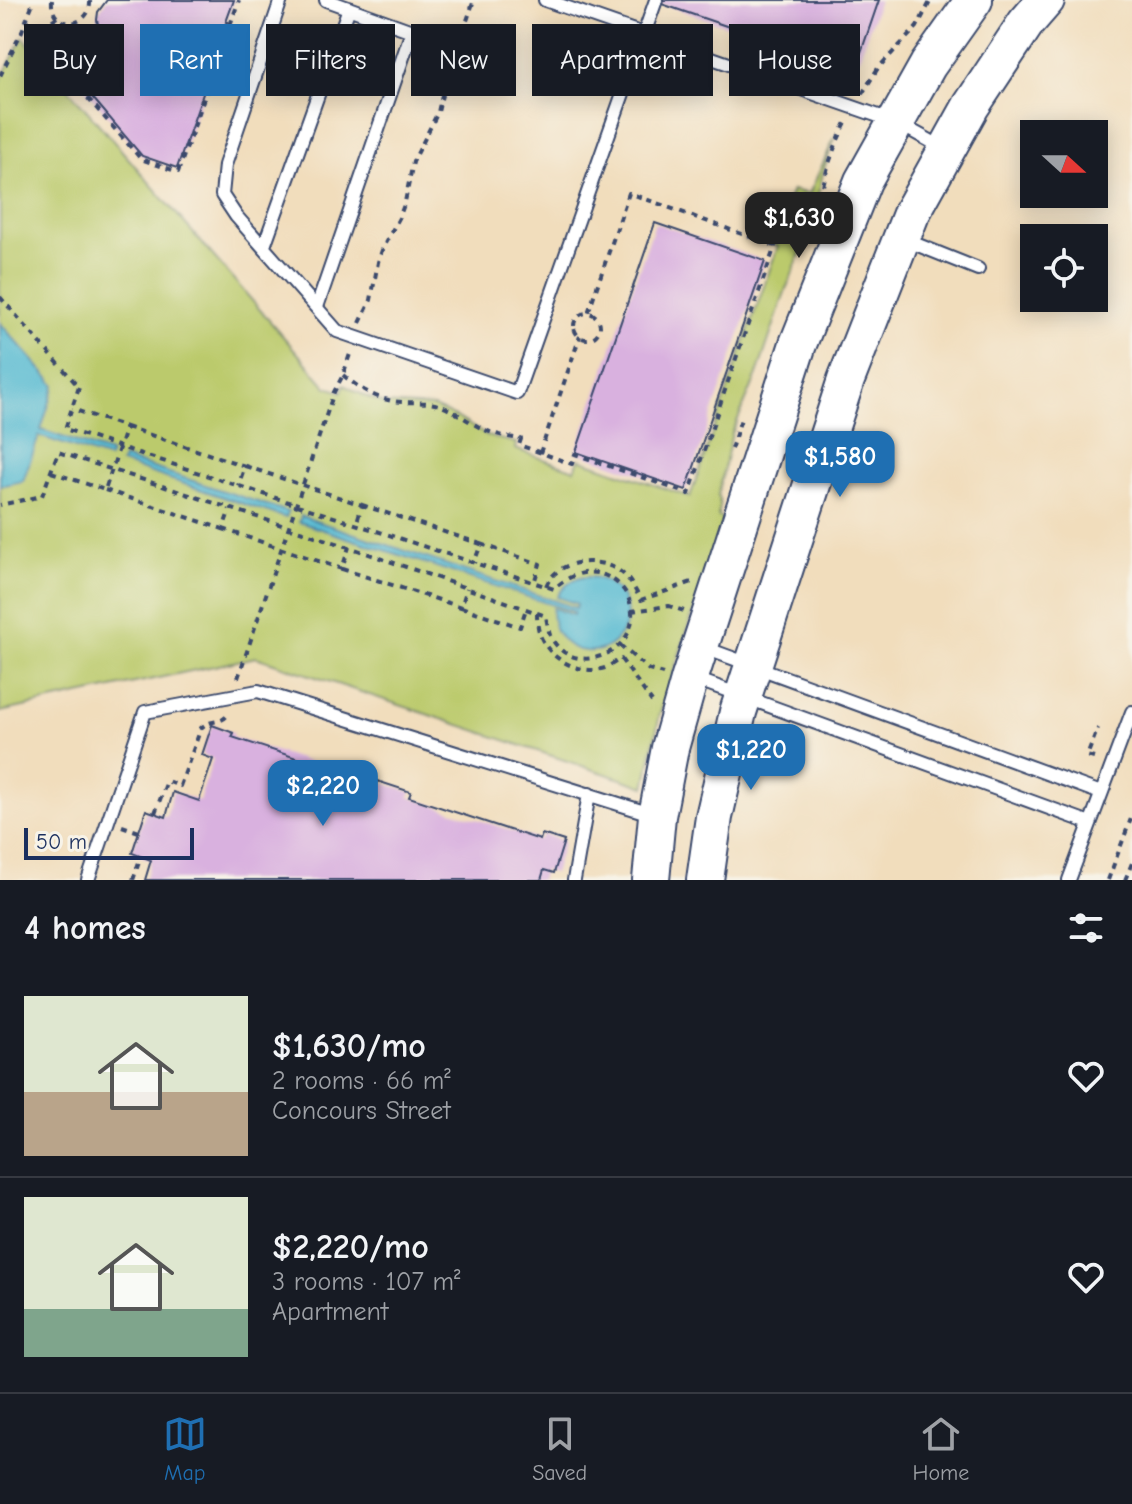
<!DOCTYPE html>
<html lang="en">
<head>
<meta charset="utf-8">
<style>
  :root { --surface:#171b24; --page:#20242c; --text:#f1f3f6; --muted:#9ea1a6; --line:#363941; --accent:#1f6fb2 }
  body { margin:0; font-family:"Comic Neue",sans-serif; background:var(--page); color:var(--text); height:100vh; display:flex; flex-direction:column; font-size:30px; white-space:nowrap }
  * { box-sizing:border-box; margin:0 }
  p { font-size:26px; color:var(--muted) }
  .icon { flex:none; width:44px; height:44px; fill:none; stroke:currentColor; stroke-width:2; stroke-linecap:round; stroke-linejoin:round }
  .map { position:relative; height:880px; overflow:hidden }
  .side { display:flex; flex-direction:column; background:var(--surface); flex:1 }
  .side>* { flex:none }
  .guide { position:absolute; left:24px; top:24px; width:1084px; height:72px; display:flex; gap:16px }
  .needle { width:52px; rotate:111deg }
  .buttons { position:absolute; left:1020px; top:120px; display:grid; gap:16px }
  .buttons a { display:grid; place-items:center; width:88px; height:88px; border-radius:0px; background:var(--surface); box-shadow:0 4px 20px #0003; font-size:40px }
  .scale { position:absolute; left:24px; bottom:20px; width:170px; box-sizing:border-box; padding-left:8px; border:4px solid #1b2f5e; border-top:0; font-size:22px; line-height:28px; white-space:nowrap; color:#1b2f5e; -webkit-text-stroke:6px #f7f3e8; paint-order:stroke }
  .price { position:absolute; translate:-50% -68px; padding:0 18px; border-radius:16px; background:var(--accent); color:#fff; font-size:26px; line-height:52px; filter:drop-shadow(0 2px 4px #0008) }
  .price::after { content:''; position:absolute; left:50%; top:48px; width:24px; height:18px; margin-left:-12px; background:inherit; clip-path:polygon(0 0,100% 0,50% 100%) }
  .price.selected { background:#222; color:#fff }
  ul { padding:0; list-style:none }
  li { display:flex; align-items:center; gap:24px; height:200px; padding:0 24px }
  li+li { border-top:2px solid var(--line) }
  li span { display:grid; place-items:center; flex:none; width:224px; height:160px; border-radius:0px; color:#555 }
  li>.icon { margin-inline-start:auto }
  span .icon { width:96px; height:96px; fill:#fffc; stroke-width:1 }
  li b { font-size:34px }
  h2 { display:flex; justify-content:space-between; align-items:center; height:96px; padding:0 24px; font-size:34px }
  .pill { padding:0 28px; border-radius:0px; background:var(--surface); box-shadow:0 4px 20px #0003; font-size:28px; line-height:72px }
  .pill.selected { background:var(--accent); color:#fff }
  .dock { display:flex; justify-content:space-around; align-items:center; height:112px; border-top:2px solid var(--line); background:var(--surface); font-size:22px; color:var(--muted) }
  .dock a { display:grid; justify-items:center; gap:4px }
  .dock .selected { color:var(--accent) }
  .map>svg:first-child { display:block }
  .green { fill:#bbca6c; stroke:#6b7c65; stroke-width:2 }
  .water { fill:#53b9d1; stroke:#377498; stroke-width:2 }
  .building { fill:#d9b1df }
  .lines { fill:none; stroke-linecap:round; stroke-linejoin:round }
  .lane-casing { stroke:#3b496c; stroke-width:16 }
  .secondary-casing { stroke:#3b496c; stroke-width:40 }
  .path { stroke:#3b496c; stroke-width:4; stroke-dasharray:6 6; stroke-linecap:butt }
  .lane { stroke:#fff; stroke-width:12 }
  .secondary { stroke:#fff; stroke-width:36 }
</style>
</head>
<body>
<div class="map">
<svg width="1132" height="880" viewBox="0 0 1132 880">
  <rect width="100%" height="100%" fill="#f7f3e8"/>
  <filter id="ink" filterUnits="userSpaceOnUse"><feTurbulence type="fractalNoise" baseFrequency=".0125" numOctaves="2"/><feDisplacementMap in="SourceGraphic" scale="16" xChannelSelector="R" yChannelSelector="G"/><feConvolveMatrix kernelMatrix="1 2 1 2 8 2 1 2 1" color-interpolation-filters="sRGB"/></filter>
  <filter id="wash" filterUnits="userSpaceOnUse"><feTurbulence type="fractalNoise" baseFrequency=".006" numOctaves="4" result="noise"/><feDisplacementMap in="SourceGraphic" scale="32" xChannelSelector="R" yChannelSelector="G"/><feGaussianBlur stdDeviation="1.8" result="paint"/><feColorMatrix in="noise" values="0 0 0 0 0 0 0 0 0 0 0 0 0 0 0 0 0 1.4 0 .05"/><feComposite in="paint" operator="in"/></filter>
  <g filter="url(#wash)">
    <rect width="100%" height="100%" fill="#f1ddbc"/>
    <path class="green" d="M23,37L327,387L342,392L344,385L367,397L385,404L434,407L458,418L487,436L516,443L515,449L575,470L579,459L690,497L778,246L774,244L779,230L792,234L799,212L786,206L792,190L809,194L835,137L824,169L811,226L785,292L757,375L732,433L718,494L720,506L718,516L724,519L660,713L645,787L256,657L0,712V81Z"/>
    <path class="water" d="M0,323L55,385L41,430L110,453L109,459L39,436L23,481L0,486Z
      M123,458L288,512L286,518L121,463Z
      M301,516L576,608L577,604L557,597C587,547 655,602 614,642C607,649 597,652 586,651C565,650 549,629 553,608L573,615L574,612L299,522Z"/>
    <g id="blocks">
      <path class="building" d="M107,0H234L226,22H228L177,168L142,156L81,84L94,45L91,42L98,24L97,20L98,12Z
        M650,0H879L858,61L844,57L841,65Z
        M655,223L765,261L686,490L576,452Z
        M212,725L234,733L232,737L364,780L365,777L411,792L409,797L540,840L542,834L564,841L554,873L544,870L541,880H145L151,860L132,853L146,810L166,817L173,792L199,801L213,759L202,755Z"/>
    </g>
  </g>
  <g filter="url(#ink)">
    <use href="#blocks" fill-opacity="0" stroke="#3b496c" stroke-width="2"/>
    <g class="lines">
      <defs>
        <path id="lane" d="M281,0L225,165L222,195L236,216L337,331L517,393L656,0
          M545,0L896,122L943,148
          M903,239L978,269
          M264,246L349,8
          M317,307L412,31L326,0
          M702,647L1101,793
          M693,678L1090,823
          M88,880L145,712L258,691L654,815
          M574,880L589,794
          M1069,880L1132,712"/>
        <path id="secondary" d="M651,880L657,816L670,748L690,677L798,344L863,181L928,65L974,0
          M705,880L714,817L738,712L846,380L911,214L971,106L1026,23L1046,0"/>
      </defs>
      <use href="#lane" class="lane-casing"/>
      <use href="#secondary" class="secondary-casing"/>
      <path class="path" d="M52,0C51,13 57,21 70,23C83,22 91,13 90,0
        M57,17L45,25L42,35C46,41 53,46 54,53C57,66 54,71 71,71
        M75,23C87,39 78,39 76,54C76,57 77,59 76,61C75,70 71,71 72,80L141,159L178,172L239,0
        M217,53L241,62
        M76,54L89,59
        M0,76L22,31L34,0
        M862,94L878,68L917,27L931,0
        M819,209C823,178 832,150 846,123
        M0,297L79,387L65,429L554,589C568,576 585,568 604,575C614,579 622,586 627,595C653,648 573,685 550,635C548,629 547,622 546,616L349,547L58,452L42,496L0,505
        M574 326a13 13 0 1 1 26 0a13 13 0 1 1-26 0Z
        M360,323L371,300L378,262L383,247L399,218L405,202L413,162L438,112L442,95L443,76L458,47L474,0
        M343,375C357,387 373,397 392,401C408,404 425,400 441,406C455,411 466,420 479,427C492,434 506,437 521,439L519,445L572,464L575,454L689,494L775,246L629,193L588,313
        M126,427L245,466L238,486
        M731,449L742,416
        M540,453L580,336
        M245,466L362,505L356,525
        M51,472L105,490L126,427L72,409
        M105,490L223,529L230,509
        M362,505L481,544L474,563
        M223,529L342,569L349,547
        M481,544L540,564L534,583
        M342,569L461,607L467,588
        M546,586C557,560 595,556 618,570C629,577 634,588 641,600L692,582
        M461,607L520,627L526,609
        M631,611L669,606L684,611
        M537,613C537,624 538,634 544,643C555,662 583,675 605,668C610,666 616,661 621,659L652,702
        M620,645L649,670L663,674
        M238,678L334,392L343,375L350,354
        M1094,758L1087,756L1098,728
        M155,813L167,781L180,786L201,728C211,718 222,725 228,714
        M122,826L139,832
        M133,880L141,856
        M1108,880L1132,816
        M1125,880L1132,863"/>
      <use href="#lane" class="lane"/>
      <use href="#secondary" class="secondary"/>
    </g>
  </g>
</svg>
<div class="buttons">
<a><svg class="needle" viewBox="-14 -14 28 28"><path d="M0-13l5 13h-10z" fill="#e53935"/><path d="M0 13l5-13h-10z" fill="#9ea1a6"/></svg></a>
<a><svg class="icon" aria-label="locate" viewBox="0 0 24 24"><circle cx="12" cy="12" r="6"/><path d="M12 2v4M12 18v4M2 12h4M18 12h4"/></svg></a>
</div>
<div class="scale">50 m</div>
<b class="price selected" style="left:799px;top:260px">$1,630</b>
<b class="price" style="left:840px;top:499px">$1,580</b>
<b class="price" style="left:751px;top:792px">$1,220</b>
<b class="price" style="left:323px;top:828px">$2,220</b>
<div class="guide">
<a class="pill">Buy</a>
<a class="pill selected">Rent</a>
<a class="pill">Filters</a>
<a class="pill">New</a>
<a class="pill">Apartment</a>
<a class="pill">House</a>
</div>
</div>
<section class="side">
<h2>4 homes<svg class="icon" aria-label="filters" viewBox="0 0 24 24"><path d="M4 7h16M4 17h16"/><circle cx="9" cy="7" r="2"/><circle cx="15" cy="17" r="2"/></svg></h2>
<ul>
<li><span style="background:linear-gradient(#dfe7d0 60%,#b9a48a 0)"><svg class="icon" aria-label="home" viewBox="0 0 24 24"><path d="M3 11l9-7 9 7M6 9v11h12V9"/></svg></span><div><b>$1,630/mo</b><p>2 rooms · 66 m²</p><p>Concours Street</p></div><svg class="icon" aria-label="heart" viewBox="0 0 24 24"><path d="M12 20l-8-8c-3-5 5-10 8-4 3-6 11-1 8 4z"/></svg></li>
<li><span style="background:linear-gradient(#dfe7d0 70%,#7fa58c 0)"><svg class="icon" aria-label="home" viewBox="0 0 24 24"><path d="M3 11l9-7 9 7M6 9v11h12V9"/></svg></span><div><b>$2,220/mo</b><p>3 rooms · 107 m²</p><p>Apartment</p></div><svg class="icon" aria-label="heart" viewBox="0 0 24 24"><path d="M12 20l-8-8c-3-5 5-10 8-4 3-6 11-1 8 4z"/></svg></li>
</ul>
</section>
<nav class="dock">
<a class="selected"><svg class="icon" aria-label="map" viewBox="0 0 24 24"><path d="M3 6l6-2 6 2 6-2v14l-6 2-6-2-6 2zM9 4v14M15 6v14"/></svg>Map</a>
<a><svg class="icon" aria-label="saved" viewBox="0 0 24 24"><path d="M7 4h10v16l-5-4-5 4z"/></svg>Saved</a>
<a><svg class="icon" aria-label="home" viewBox="0 0 24 24"><path d="M3 11l9-7 9 7M6 9v11h12V9"/></svg>Home</a>
</nav>
</body>
</html>
